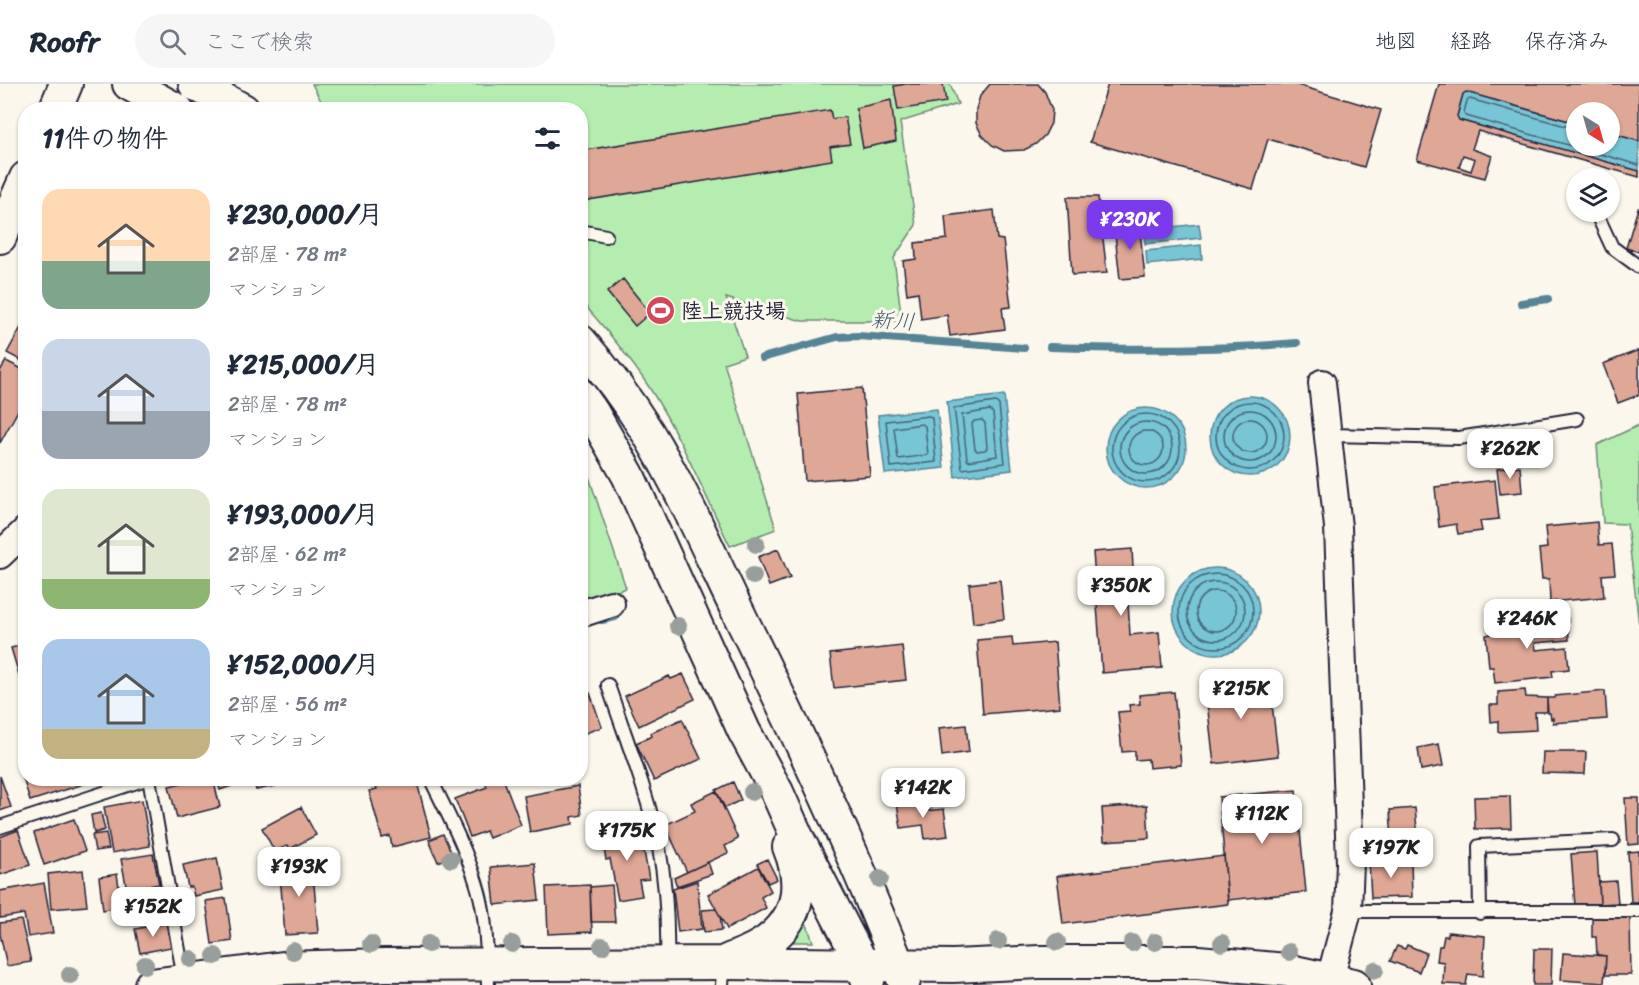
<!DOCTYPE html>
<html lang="ja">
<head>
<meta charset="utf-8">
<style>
  :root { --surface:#fff; --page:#f6f6f7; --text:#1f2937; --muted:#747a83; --line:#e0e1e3; --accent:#7c3aed }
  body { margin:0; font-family:Sriracha,"Klee One",sans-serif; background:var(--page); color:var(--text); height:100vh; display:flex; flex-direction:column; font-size:22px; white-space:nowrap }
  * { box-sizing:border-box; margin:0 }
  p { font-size:20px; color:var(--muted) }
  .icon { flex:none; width:33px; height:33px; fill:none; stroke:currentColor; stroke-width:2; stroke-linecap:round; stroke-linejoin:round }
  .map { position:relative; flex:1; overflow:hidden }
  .side { position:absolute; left:18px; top:18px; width:570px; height:684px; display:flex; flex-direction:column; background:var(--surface); border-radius:24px; box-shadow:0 2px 4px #0004 }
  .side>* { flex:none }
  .needle { width:39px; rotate:143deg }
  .controls { position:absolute; left:1566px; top:18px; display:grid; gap:12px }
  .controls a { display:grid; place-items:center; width:54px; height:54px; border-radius:50%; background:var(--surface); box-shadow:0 2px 4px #0004; font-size:30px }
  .price { position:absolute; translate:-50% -51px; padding:0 14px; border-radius:12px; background:#fff; color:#222; font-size:20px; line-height:39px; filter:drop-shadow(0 2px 3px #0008) }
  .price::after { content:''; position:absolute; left:50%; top:36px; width:18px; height:14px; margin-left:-9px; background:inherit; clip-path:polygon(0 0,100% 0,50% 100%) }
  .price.active { background:var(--accent); color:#fff }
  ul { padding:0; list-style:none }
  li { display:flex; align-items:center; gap:18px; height:150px; padding:0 24px }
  li span { display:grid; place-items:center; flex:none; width:168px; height:120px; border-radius:18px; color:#555 }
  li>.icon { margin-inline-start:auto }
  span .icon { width:72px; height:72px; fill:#fffc; stroke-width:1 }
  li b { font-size:26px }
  h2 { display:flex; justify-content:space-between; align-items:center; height:72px; padding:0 24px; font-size:26px }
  header { display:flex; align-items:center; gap:36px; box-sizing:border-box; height:84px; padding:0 30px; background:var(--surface); border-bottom:2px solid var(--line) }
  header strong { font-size:28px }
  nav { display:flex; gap:33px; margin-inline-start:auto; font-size:21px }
  .search { width:420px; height:54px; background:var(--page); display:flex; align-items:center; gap:15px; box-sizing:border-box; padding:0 21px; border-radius:33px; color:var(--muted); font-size:22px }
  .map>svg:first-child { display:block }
  .green { fill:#b5edb0; stroke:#6c8876; stroke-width:1.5 }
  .water { fill:#78c5d5; stroke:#568497; stroke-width:1.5 }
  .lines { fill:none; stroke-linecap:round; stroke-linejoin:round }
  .shore { stroke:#446379; stroke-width:1.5 }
  .stream { stroke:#568497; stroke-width:8 }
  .building { fill:#dfa796; stroke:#22223b; stroke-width:1.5; fill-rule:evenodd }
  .service-casing { stroke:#22223b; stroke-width:16 }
  .minor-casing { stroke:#22223b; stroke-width:30 }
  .tertiary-casing { stroke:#22223b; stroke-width:36 }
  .service { stroke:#fbf7ec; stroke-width:12 }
  .minor { stroke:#fbf7ec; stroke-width:26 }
  .tertiary { stroke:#fbf7ec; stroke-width:32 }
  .tree { fill:#989e9b }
  .labels { text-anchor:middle; stroke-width:6; stroke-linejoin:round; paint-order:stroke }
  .poi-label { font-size:21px; font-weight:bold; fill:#22223b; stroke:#fbf7ec; text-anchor:start }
  .water-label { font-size:22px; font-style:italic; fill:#405b71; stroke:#fbf7ec }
</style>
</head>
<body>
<header>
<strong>Roofr</strong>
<div class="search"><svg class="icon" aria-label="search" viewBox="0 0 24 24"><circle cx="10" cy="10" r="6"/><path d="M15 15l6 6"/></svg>ここで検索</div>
<nav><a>地図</a><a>経路</a><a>保存済み</a></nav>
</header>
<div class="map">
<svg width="1639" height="901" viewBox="0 0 1639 901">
  <rect width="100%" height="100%" fill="#fbf7ec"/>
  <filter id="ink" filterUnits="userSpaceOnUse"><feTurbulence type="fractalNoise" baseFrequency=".0167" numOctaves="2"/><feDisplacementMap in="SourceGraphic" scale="12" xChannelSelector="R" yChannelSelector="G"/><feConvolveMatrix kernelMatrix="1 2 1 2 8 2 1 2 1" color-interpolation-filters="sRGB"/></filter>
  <g filter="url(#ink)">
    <path class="green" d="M312,0H950L958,20L900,38L916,141L894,174L902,237H802L726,214L745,272L724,279L776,445L730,462C704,409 681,353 649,303C629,273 605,244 581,217L580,26L313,25L321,17Z
      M1639,341V541L1627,440L1603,439L1597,361Z
      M580,366L626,504L583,519L580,517Z
      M805,835L813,858H781Z"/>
    <path class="water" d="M1466,8L1576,39V62H1610V49L1639,57V87L1459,36L1457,32L1463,10Z
      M1199,140L1201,154L1145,160L1144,146Z
      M1201,161L1202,175L1147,181L1146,167Z
      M1004,311L1012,386L955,393L947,318Z
      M1210 352a40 40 0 1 1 80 0a40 40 0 1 1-80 0Z
      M1106 364a40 40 0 1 1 80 0a40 40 0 1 1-80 0Z
      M937,325L944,384L885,390L878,331Z
      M1173 527a43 43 0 1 1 86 0a43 43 0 1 1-86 0Z"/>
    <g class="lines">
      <path class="shore" d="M1576,45L1470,15L1467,17L1464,28L1466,32L1639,81
        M996,318L999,321L1005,379L962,385L954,324Z
        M1216 352a34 34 0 1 1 68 0a34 34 0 1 1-68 0Z
        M1224 352a26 26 0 1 1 52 0a26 26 0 1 1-52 0Z
        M990,326L993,329L997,372L968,377L967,375L962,331Z
        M1112 364a34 34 0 1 1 68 0a34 34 0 1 1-68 0Z
        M929,332L932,334L936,378L891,383L886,337Z
        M1233 352a17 17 0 1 1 34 0a17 17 0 1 1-34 0Z
        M982,336L985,339L987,364L985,366L977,367L975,365L972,340L974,337Z
        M1120 364a26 26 0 1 1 52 0a26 26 0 1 1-52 0Z
        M922,340L925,342L928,371L898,375L894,344Z
        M1129 364a17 17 0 1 1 34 0a17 17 0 1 1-34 0Z
        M1179 527a37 37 0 1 1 74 0a37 37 0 1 1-74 0Z
        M1187 527a29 29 0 1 1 58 0a29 29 0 1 1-58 0Z
        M1196 527a20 20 0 1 1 40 0a20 20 0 1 1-40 0Z"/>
      <path class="stream" d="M1521,219L1548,215
        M1050,263C1133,266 1215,266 1297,259
        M762,274L837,253L858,252L1024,264
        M602,536L615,533"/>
    </g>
    <path class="building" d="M906,0H943L946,18L898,26L894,2Z
      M990,0H1038L1045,8L1052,26L1051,39L1045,51L1036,60L1024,66L1004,67L992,61L982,51L976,39V25L980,12Z
      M1108,0H1294L1381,26L1364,83L1268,55L1253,105L1090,58Z
      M1439,0H1639V57L1610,49V28H1576V39L1466,8L1463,10L1457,32L1459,36L1639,87V93L1478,47L1472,65L1492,72L1485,94L1417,76ZM1463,71L1475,75L1471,87L1459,83Z
      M891,16L896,57L863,64L856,24Z
      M830,26L832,35L845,33L850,60L830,63L832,76L582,117L580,67Z
      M1067,113H1098L1107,189L1072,191Z
      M1638,124H1639V168L1626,164Z
      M994,126L997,155L1003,156L1011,223L1002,224L1005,245L950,252L947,231L921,235L918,208L907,210L903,177L916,175L915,159L947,155L945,132Z
      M1139,139L1145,193L1120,195L1114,142Z
      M623,195L650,229L635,242L607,208Z
      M26,234V279L7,269Z
      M1639,266V311L1618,319L1603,280Z
      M6,277L26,287V312L0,359V287Z
      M862,304L870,392L805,397L798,310Z
      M1520,382L1522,408L1500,410L1497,385Z
      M1495,396L1499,435L1480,437L1482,447L1458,450L1456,440L1439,443L1435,403Z
      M1597,438L1599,461L1612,460L1615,490L1602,491L1604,513L1550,518L1549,495H1542L1539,465L1547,464L1545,443Z
      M778,465L790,494L769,502L758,473Z
      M1132,465L1134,502L1127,503L1130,551L1159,548L1162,584L1102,589L1093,468Z
      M1000,496L1004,535L973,539L969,500Z
      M1568,534L1569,556L1535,559L1536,566L1567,563L1569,585L1552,587L1553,593L1495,599L1493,583H1489L1486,551L1491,550V542Z
      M1012,553L1013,562L1055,558L1060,623L983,630L977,556Z
      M26,560V603L23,604L11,564Z
      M902,562L906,596L834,604L830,570Z
      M683,590L695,615L639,642L625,612L669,592L671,595Z
      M1269,593L1278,672L1214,680L1205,600Z
      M1525,606L1526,613L1547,614V628H1535L1536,646L1498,648V637L1491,638L1490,621H1498V608Z
      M1605,607L1607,635L1553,639V634L1551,635L1550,629H1548L1547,614H1554L1555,612Z
      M1174,608L1181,681L1149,684L1148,675L1135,676V667L1122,668L1118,628L1130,627L1129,621L1140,620L1139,611Z
      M590,609L602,643L580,651V612Z
      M682,635L701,675L654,697L636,659L652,652L651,649Z
      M966,641L969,668L942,672L939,644Z
      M1439,660L1443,682L1421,686L1418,664Z
      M1543,668H1586L1585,690L1542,689Z
      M26,679V694H89L90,698L30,717L19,681Z
      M0,692L11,723L0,727Z
      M181,694H213L220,723L177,734L169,702L182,699Z
      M217,694H252V695L220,706Z
      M253,694H275L276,702L256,706Z
      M380,694H416L431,753L392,763L390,752L382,754L369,707L377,705L374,696Z
      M484,694H503L521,741L489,754L486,747L470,753L455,715L487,703Z
      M733,698L741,716L725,724L716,706Z
      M578,702L582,731L572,733L573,740L530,748L524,712Z
      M1296,706L1306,808L1228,816L1219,713Z
      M716,707L738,755L725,762L728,769L687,788L665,741L695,727L691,719Z
      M1510,712L1511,744L1475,745L1474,713Z
      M1625,714H1639V760L1628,761Z
      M142,716L150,762L112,769L104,723Z
      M924,716L925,727L944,725L948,752L925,755L923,741L901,744L897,720Z
      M1147,721L1149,754L1104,757L1102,724Z
      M301,723L316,751L290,765L288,761L275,768L262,744Z
      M1415,724L1418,755L1392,756L1390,726Z
      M101,729L105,746L94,749L91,731Z
      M74,735L85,767L44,781L34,749Z
      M640,745L649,795L639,796L642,812L618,816L610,775L606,776L602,752Z
      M18,746L30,781L0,791V753Z
      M106,749L109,765L95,767L92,751Z
      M443,750L453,772L438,778L429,756Z
      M1639,767V819H1631L1628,768Z
      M1597,768L1600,820L1575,822L1571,770Z
      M153,770L159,800L127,806L121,775Z
      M1224,772L1228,820L1063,840L1057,792Z
      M217,774L223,806L194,812L192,803H188L183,781Z
      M767,775L777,795L768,799L757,780Z
      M312,776L318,849L285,851L279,779Z
      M1411,776L1412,813L1371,814L1369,778Z
      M708,778L712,790L677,802L674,794Z
      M535,779L539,816L495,821L491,783Z
      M758,783L771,807L761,813L766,824L727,845L708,810Z
      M83,786L87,822L51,825L48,790Z
      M117,790L122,823L103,826L99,793Z
      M697,797L702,845L678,848L673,805Z
      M1616,797L1618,819L1600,820L1599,798Z
      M44,799L53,849L28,853L24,830L0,834V807Z
      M590,801L592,848L548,850L546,803Z
      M612,801L615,838H591L590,803Z
      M159,804L164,829L130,835L126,809Z
      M226,814L232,857L212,860L206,817Z
      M716,825L720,832L722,846L704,848L702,826Z
      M1592,834H1630L1631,891H1605L1606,872L1597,871L1596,853H1592Z
      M21,836L31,878L7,882L0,850V839Z
      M166,839L171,863L140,869L135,845Z
      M1448,848L1485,852L1483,892L1468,890L1466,901L1443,900L1444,878L1437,877L1439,862H1442L1444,852H1448Z
      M1407,861L1426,869L1419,888L1390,877L1397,862L1405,865Z
      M1534,865H1552L1551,901H1533Z
      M1563,869L1606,872L1604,899L1561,896Z"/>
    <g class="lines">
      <defs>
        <path id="service" d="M1599,135L1612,163L1639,183
          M580,147L606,152
          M1329,351L1459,354L1577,335
          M608,601C626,655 648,709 659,764C666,801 668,842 667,879
          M149,694L184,895
          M430,694C449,732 477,786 483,827C487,851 487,876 488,901
          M0,743L149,694
          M1348,827H1639
          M1480,829L1479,762L1613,756
          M722,901L724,880"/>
        <path id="minor" d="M1322,299L1338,443L1350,779L1348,827L1330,895
          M0,471L26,446
          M580,530L611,520"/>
        <path id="tertiary" d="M129,0L177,26
          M195,0L243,26
          M55,26L66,0
          M0,153L26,94
          M580,257C605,286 628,317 648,349C682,405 709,468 738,528C797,649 856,771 904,897
          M580,311L592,328L628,391L744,647L777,708L797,753L862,880L868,897
          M727,877C741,871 757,866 769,856C801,832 803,797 789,763
          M151,901L283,884L385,881L724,879L953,882L1039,878H1198L1286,886L1354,901"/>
      </defs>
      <use href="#service" class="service-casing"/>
      <use href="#minor" class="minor-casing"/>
      <use href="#tertiary" class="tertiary-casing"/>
      <use href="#service" class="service"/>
      <use href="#minor" class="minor"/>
      <use href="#tertiary" class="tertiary"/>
    </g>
    <g class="tree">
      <circle cx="756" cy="460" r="9"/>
      <circle cx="753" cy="492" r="9"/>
      <circle cx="678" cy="542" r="9"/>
      <circle cx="752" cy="708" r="9"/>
      <circle cx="451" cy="775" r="9"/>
      <circle cx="880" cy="795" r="9"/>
      <circle cx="998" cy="857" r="9"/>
      <circle cx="1057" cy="858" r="9"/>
      <circle cx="1155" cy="858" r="9"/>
      <circle cx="1132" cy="859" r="9"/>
      <circle cx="1222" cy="859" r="9"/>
      <circle cx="371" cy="860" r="9"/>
      <circle cx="428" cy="860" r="9"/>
      <circle cx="512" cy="860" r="9"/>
      <circle cx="602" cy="862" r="9"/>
      <circle cx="293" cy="867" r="9"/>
      <circle cx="1289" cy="868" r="9"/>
      <circle cx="215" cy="872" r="9"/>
      <circle cx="191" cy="875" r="9"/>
      <circle cx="145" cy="881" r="9"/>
      <circle cx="1375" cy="886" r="9"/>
      <circle cx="70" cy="891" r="9"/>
    </g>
  </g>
  <defs>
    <symbol id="stadium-disc" viewBox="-11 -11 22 22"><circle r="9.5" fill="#d1495b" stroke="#fbf7ec"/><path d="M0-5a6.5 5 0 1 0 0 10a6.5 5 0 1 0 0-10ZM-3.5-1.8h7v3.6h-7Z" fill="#fff"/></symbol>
  </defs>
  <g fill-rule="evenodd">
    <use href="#stadium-disc" x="644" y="210" width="33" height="33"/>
  </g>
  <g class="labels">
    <g class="poi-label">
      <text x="681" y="234">陸上競技場</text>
    </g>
    <g class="water-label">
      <text transform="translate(893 236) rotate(4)" y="8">新川</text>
    </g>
  </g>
</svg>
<div class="controls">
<a><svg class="needle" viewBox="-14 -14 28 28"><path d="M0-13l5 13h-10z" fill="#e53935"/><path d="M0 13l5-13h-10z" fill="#747a83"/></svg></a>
<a><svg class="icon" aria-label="layers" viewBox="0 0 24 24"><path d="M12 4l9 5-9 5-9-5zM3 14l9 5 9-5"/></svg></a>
</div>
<b class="price active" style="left:1130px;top:167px">¥230K</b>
<b class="price" style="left:1510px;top:396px">¥262K</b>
<b class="price" style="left:1121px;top:533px">¥350K</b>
<b class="price" style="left:1527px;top:566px">¥246K</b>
<b class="price" style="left:1241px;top:636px">¥215K</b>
<b class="price" style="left:923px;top:735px">¥142K</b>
<b class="price" style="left:1262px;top:761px">¥112K</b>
<b class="price" style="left:627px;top:778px">¥175K</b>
<b class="price" style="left:1391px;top:795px">¥197K</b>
<b class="price" style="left:299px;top:814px">¥193K</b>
<b class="price" style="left:153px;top:854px">¥152K</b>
<section class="side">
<h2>11件の物件<svg class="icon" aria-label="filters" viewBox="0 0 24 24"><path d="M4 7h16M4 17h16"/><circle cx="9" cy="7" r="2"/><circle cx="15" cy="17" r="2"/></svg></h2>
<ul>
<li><span style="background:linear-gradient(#ffd9b3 60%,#7fa58c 0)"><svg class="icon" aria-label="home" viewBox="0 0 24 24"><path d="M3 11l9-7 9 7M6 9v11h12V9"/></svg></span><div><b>¥230,000/月</b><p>2部屋 · 78 m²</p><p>マンション</p></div></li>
<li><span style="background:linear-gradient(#c9d6e8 60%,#9aa5b1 0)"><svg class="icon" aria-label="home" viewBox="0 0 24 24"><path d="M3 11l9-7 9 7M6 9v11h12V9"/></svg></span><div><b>¥215,000/月</b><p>2部屋 · 78 m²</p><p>マンション</p></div></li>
<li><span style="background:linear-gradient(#dfe7d0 75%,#8fb573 0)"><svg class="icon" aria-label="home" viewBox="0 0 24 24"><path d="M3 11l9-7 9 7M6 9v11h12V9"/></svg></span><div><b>¥193,000/月</b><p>2部屋 · 62 m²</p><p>マンション</p></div></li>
<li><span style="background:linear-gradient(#a9c7e8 75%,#c2b280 0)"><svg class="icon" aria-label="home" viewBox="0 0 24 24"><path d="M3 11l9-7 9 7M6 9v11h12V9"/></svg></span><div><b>¥152,000/月</b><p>2部屋 · 56 m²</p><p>マンション</p></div></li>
</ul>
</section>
</div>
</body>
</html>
